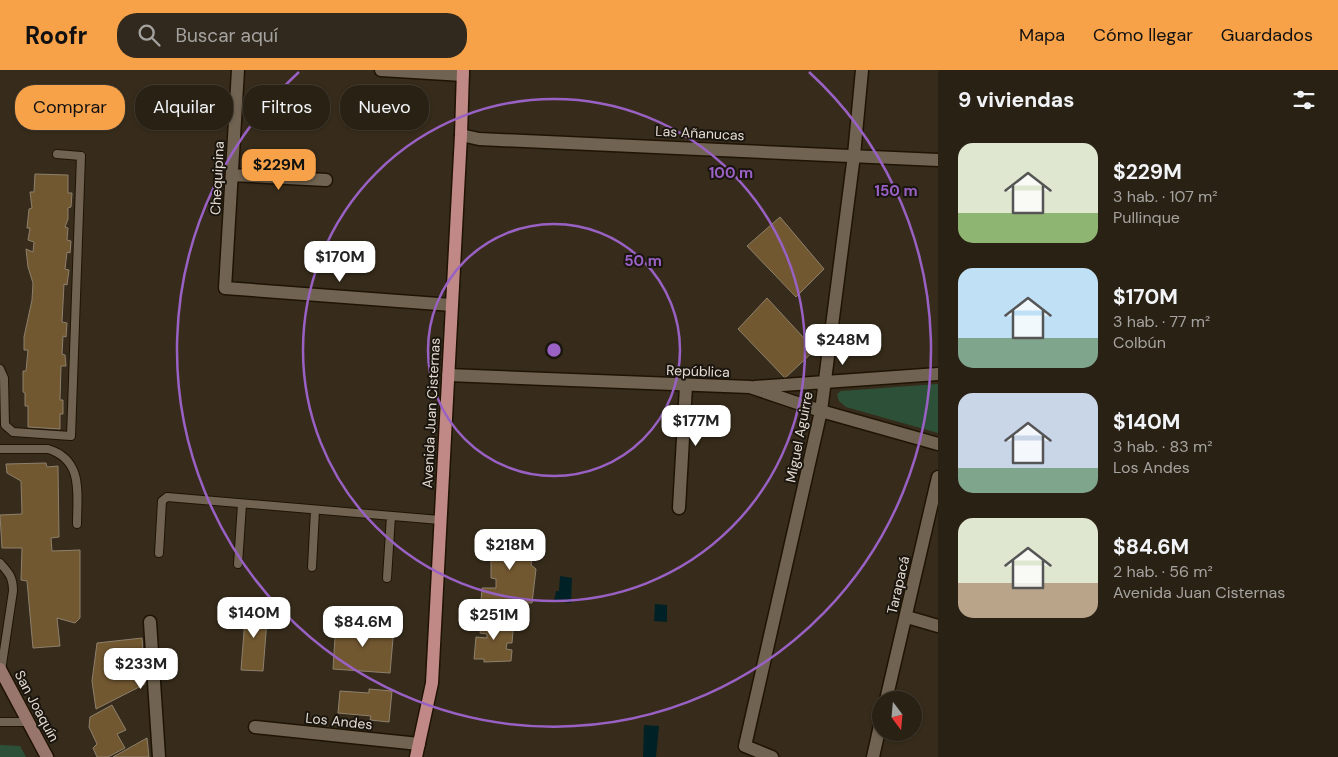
<!DOCTYPE html>
<html lang="es">
<head>
<meta charset="utf-8">
<style>
  :root { --surface:#292114; --page:#31291d; --text:#f1f3f6; --muted:#a5a3a0; --line:#453e34; --accent:#f7a148 }
  body { margin:0; font-family:"DM Sans",sans-serif; background:var(--page); color:var(--text); height:100vh; display:flex; flex-direction:column; font-size:19px; white-space:nowrap }
  * { box-sizing:border-box; margin:0 }
  p { font-size:16px; color:var(--muted) }
  .icon { flex:none; width:28px; height:28px; fill:none; stroke:currentColor; stroke-width:2; stroke-linecap:round; stroke-linejoin:round }
  .map { position:relative; flex:1; overflow:hidden }
  .side { display:flex; flex-direction:column; background:var(--surface); width:400px }
  .side>* { flex:none }
  .top-card { position:absolute; left:15px; top:15px; width:475px; height:45px; display:flex; gap:10px }
  .needle { width:32px; rotate:164deg }
  .tools { position:absolute; left:872px; top:621px; display:grid; gap:10px }
  .tools a { display:grid; place-items:center; width:50px; height:50px; border-radius:50%; background:var(--surface); box-shadow:0 1px 4px #0004,0 0 0 1px var(--line); font-size:25px }
  .price { position:absolute; translate:-50% -42px; padding:0 11px; border-radius:10px; background:#fff; color:#222; font-size:16px; line-height:32px; filter:drop-shadow(0 1px 2px #0008) }
  .price::after { content:''; position:absolute; left:50%; top:30px; width:15px; height:11px; margin-left:-8px; background:inherit; clip-path:polygon(0 0,100% 0,50% 100%) }
  .price.active { background:var(--accent); color:#111 }
  ul { padding:0; list-style:none }
  li { display:flex; align-items:center; gap:15px; height:125px; padding:0 20px }
  li span { display:grid; place-items:center; flex:none; width:140px; height:100px; border-radius:15px; color:#555 }
  li>.icon { margin-inline-start:auto }
  span .icon { width:60px; height:60px; fill:#fffc; stroke-width:1 }
  li b { font-size:21px }
  h2 { display:flex; justify-content:space-between; align-items:center; height:60px; padding:0 20px; font-size:21px }
  .chip { padding:0 18px; border-radius:20px; background:var(--surface); box-shadow:0 1px 4px #0004,0 0 0 1px var(--line); font-size:18px; line-height:45px }
  .chip.active { background:var(--accent); color:#111 }
  header { display:flex; align-items:center; gap:30px; box-sizing:border-box; height:70px; padding:0 25px; background:var(--accent); color:#111 }
  header strong { font-size:24px }
  nav { display:flex; gap:28px; margin-inline-start:auto; font-size:18px }
  .search { width:350px; height:45px; background:var(--page); display:flex; align-items:center; gap:12px; box-sizing:border-box; padding:0 18px; border-radius:20px; color:var(--muted); font-size:19px }
  main { display:flex; flex:1; min-height:0 }
  .map>svg:first-child { display:block }
  .green { fill:#2c5138 }
  .water { fill:#002125 }
  .building { fill:#725831; stroke:#8d806c }
  .lines { fill:none; stroke-linecap:round; stroke-linejoin:round }
  .service-casing { stroke:#1f1404; stroke-width:10 }
  .minor-casing { stroke:#1f1404; stroke-width:15 }
  .secondary-casing { stroke:#1f1404; stroke-width:15 }
  .primary-casing { stroke:#1f1404; stroke-width:15 }
  .service { stroke:#716351; stroke-width:8 }
  .minor { stroke:#716351; stroke-width:12 }
  .secondary { stroke:#99766c; stroke-width:12 }
  .primary { stroke:#c18986; stroke-width:12 }
  .ring { fill:none; stroke:#9a61c5; stroke-width:2.5 }
  .labels { text-anchor:middle; stroke-width:4; stroke-linejoin:round; paint-order:stroke }
  .street-label { font-size:14px; fill:#e4dcd2; stroke:#1a150e }
  .centre { fill:#9a61c5; stroke:#1a150e; stroke-width:2.5 }
  .ring-label { font-size:15px; text-anchor:middle; font-weight:bold; fill:#9a61c5; stroke:#1a150e; stroke-width:4; stroke-linejoin:round; paint-order:stroke }
</style>
</head>
<body>
<header>
<strong>Roofr</strong>
<div class="search"><svg class="icon" aria-label="search" viewBox="0 0 24 24"><circle cx="10" cy="10" r="6"/><path d="M15 15l6 6"/></svg>Buscar aquí</div>
<nav><a>Mapa</a><a>Cómo llegar</a><a>Guardados</a></nav>
</header>
<main>
<div class="map">
<svg width="938" height="687" viewBox="0 0 938 687">
  <rect width="100%" height="100%" fill="#372c1b"/>
  <path class="green" d="M938,314V363L846,337L839,331L837,324L841,321Z
    M0,675L20,676L26,687H0Z"/>
  <path class="water" d="M560,506L572,508L571,533L554,531L556,521H559Z
    M655,534L667,535V552L654,551Z
    M644,655L659,656L656,687H643Z"/>
  <path class="building" d="M35,104L68,105V123H72L71,137L68,138V149L65,157L68,158L67,170L71,171L70,183L67,182L65,199L69,200L67,215L64,214L62,252L67,253L66,267L63,266L62,284L65,285L66,296H61L60,330H63V344H60V359L28,357V336H25V323L23,322V301H26L28,280H24V267L32,230L33,213L28,197L26,179L33,182L34,172L28,170L30,158H27L29,139L32,138L30,122H34Z
    M780,147L824,199L796,227L747,176Z
    M767,228L815,280L785,308L738,259Z
    M46,393L47,397L58,396L59,467L51,468L52,481L80,480V548L75,553L57,548L60,576L33,578L27,511L21,510L22,478H2L0,445L22,444L21,411L7,403L6,394Z
    M486,467H505V472L534,473L531,495L536,499L532,533L481,531L482,518H496V509L491,508V486H486Z
    M246,536L268,537L263,601L241,600Z
    M482,546H487V550L496,551V546L508,547V560L513,561L512,573H507L506,579L512,580L511,591L484,592V589H474L476,567L487,568V564L480,563Z
    M336,552L394,557L390,603L333,599Z
    M142,568L145,614L96,639L92,611L97,573Z
    M369,619L392,621L389,652L370,650L371,646L338,643L340,621L369,623Z
    M112,635L126,660L117,664L125,678L108,687H97L93,678L97,674L89,657L90,647Z
    M147,668L149,687H113Z"/>
  <g class="lines">
    <defs>
      <path id="service" d="M0,299L4,308L5,355L13,362L71,366L81,86L57,84
        M0,379H48C84,390 77,424 77,454
        M159,483L162,431L167,427L440,450
        M0,493C9,503 13,507 13,521L1,601
        M238,494L242,434
        M312,497L315,440
        M387,508L391,446
        M0,652H28"/>
      <path id="minor" d="M238,0L225,218L452,235
        M381,0L463,5
        M461,65L479,69L938,90
        M233,105L326,110
        M448,305L750,317L821,341L938,374
        M755,317L938,304
        M679,438L686,316
        M907,547L938,556
        M150,552L159,687
        M886,630L938,407
        M255,657L419,674
        M772,687L745,676L821,341L854,85L862,0
        M873,687L881,651"/>
      <path id="secondary" d="M0,599L47,687"/>
      <path id="primary" d="M416,687L432,613L461,65L463,0"/>
    </defs>
    <use href="#service" class="service-casing"/>
    <use href="#minor" class="minor-casing"/>
    <use href="#secondary" class="secondary-casing"/>
    <use href="#primary" class="primary-casing"/>
    <use href="#service" class="service"/>
    <use href="#minor" class="minor"/>
    <use href="#secondary" class="secondary"/>
    <use href="#primary" class="primary"/>
  </g>
  <g class="ring">
    <circle cx="554" cy="280" r="126"/>
    <circle cx="554" cy="280" r="251"/>
    <path d="M809 2A377 377 0 1 1 299 2"/>
  </g>
  <g class="labels">
    <g class="street-label">
      <text transform="translate(700 63) rotate(3)" y="5">Las Añanucas</text>
      <text transform="translate(217 108) rotate(-87)" y="5">Chequipina</text>
      <text transform="translate(698 301) rotate(2)" y="5">República</text>
      <text transform="translate(431 343) rotate(-87)" y="5">Avenida Juan Cisternas</text>
      <text transform="translate(799 367) rotate(-79)" y="5">Miguel Aguirre</text>
      <text transform="translate(898 515) rotate(-77)" y="5">Tarapacá</text>
      <text transform="translate(37 636) rotate(62)" y="5">San Joaquín</text>
      <text transform="translate(339 651) rotate(6)" y="5">Los Andes</text>
    </g>
  </g>
  <circle cx="554" cy="280" r="8" class="centre"/>
  <g class="ring-label">
    <text x="731" y="108">100 m</text>
    <text x="896" y="126">150 m</text>
    <text x="643" y="196">50 m</text>
  </g>
</svg>
<div class="tools">
<a><svg class="needle" viewBox="-14 -14 28 28"><path d="M0-13l5 13h-10z" fill="#e53935"/><path d="M0 13l5-13h-10z" fill="#a5a3a0"/></svg></a>
</div>
<b class="price active" style="left:279px;top:121px">$229M</b>
<b class="price" style="left:340px;top:213px">$170M</b>
<b class="price" style="left:843px;top:296px">$248M</b>
<b class="price" style="left:696px;top:377px">$177M</b>
<b class="price" style="left:510px;top:501px">$218M</b>
<b class="price" style="left:254px;top:569px">$140M</b>
<b class="price" style="left:494px;top:571px">$251M</b>
<b class="price" style="left:363px;top:578px">$84.6M</b>
<b class="price" style="left:141px;top:620px">$233M</b>
<div class="top-card">
<a class="chip active">Comprar</a>
<a class="chip">Alquilar</a>
<a class="chip">Filtros</a>
<a class="chip">Nuevo</a>
</div>
</div>
<section class="side">
<h2>9 viviendas<svg class="icon" aria-label="filters" viewBox="0 0 24 24"><path d="M4 7h16M4 17h16"/><circle cx="9" cy="7" r="2"/><circle cx="15" cy="17" r="2"/></svg></h2>
<ul>
<li><span style="background:linear-gradient(#dfe7d0 70%,#8fb573 0)"><svg class="icon" aria-label="home" viewBox="0 0 24 24"><path d="M3 11l9-7 9 7M6 9v11h12V9"/></svg></span><div><b>$229M</b><p>3 hab. · 107 m²</p><p>Pullinque</p></div></li>
<li><span style="background:linear-gradient(#bfe0f5 70%,#7fa58c 0)"><svg class="icon" aria-label="home" viewBox="0 0 24 24"><path d="M3 11l9-7 9 7M6 9v11h12V9"/></svg></span><div><b>$170M</b><p>3 hab. · 77 m²</p><p>Colbún</p></div></li>
<li><span style="background:linear-gradient(#c9d6e8 75%,#7fa58c 0)"><svg class="icon" aria-label="home" viewBox="0 0 24 24"><path d="M3 11l9-7 9 7M6 9v11h12V9"/></svg></span><div><b>$140M</b><p>3 hab. · 83 m²</p><p>Los Andes</p></div></li>
<li><span style="background:linear-gradient(#dfe7d0 65%,#b9a48a 0)"><svg class="icon" aria-label="home" viewBox="0 0 24 24"><path d="M3 11l9-7 9 7M6 9v11h12V9"/></svg></span><div><b>$84.6M</b><p>2 hab. · 56 m²</p><p>Avenida Juan Cisternas</p></div></li>
</ul>
</section>
</main>
</body>
</html>
